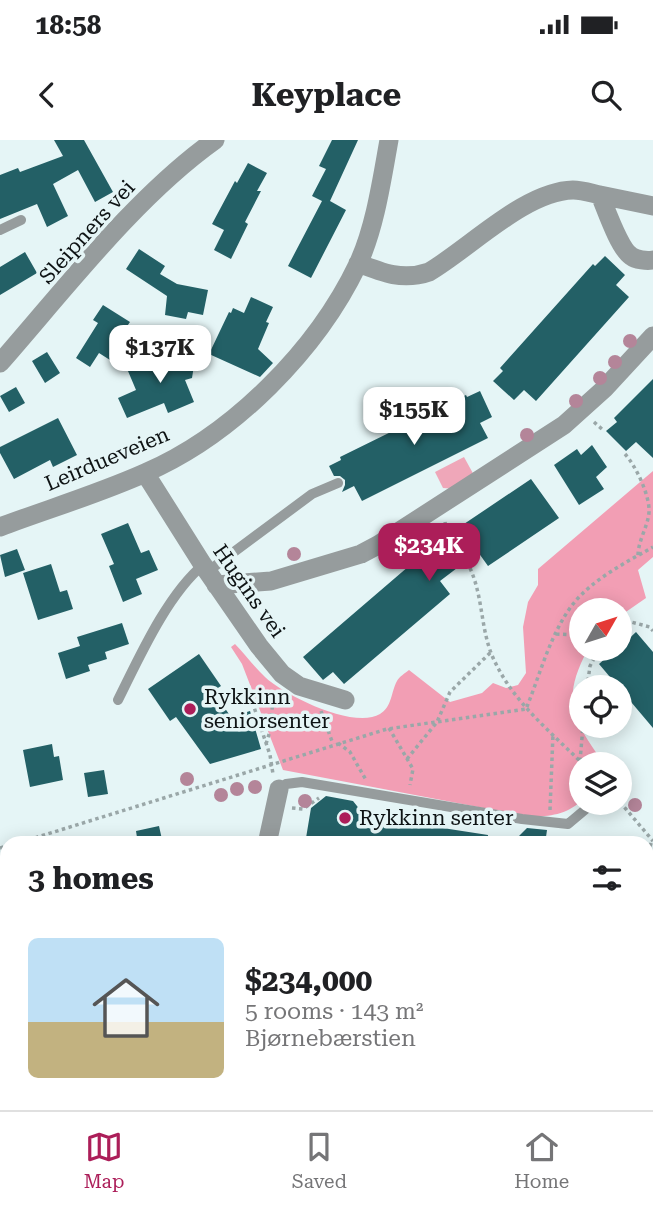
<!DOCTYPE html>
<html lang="en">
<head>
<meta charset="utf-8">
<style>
  :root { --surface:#fff; --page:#f6f6f6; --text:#202124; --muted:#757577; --line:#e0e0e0; --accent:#ac1e59 }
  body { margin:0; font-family:"Roboto Serif",serif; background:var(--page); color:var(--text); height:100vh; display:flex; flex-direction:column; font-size:26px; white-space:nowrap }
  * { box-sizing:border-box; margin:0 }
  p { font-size:23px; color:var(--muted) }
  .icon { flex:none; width:38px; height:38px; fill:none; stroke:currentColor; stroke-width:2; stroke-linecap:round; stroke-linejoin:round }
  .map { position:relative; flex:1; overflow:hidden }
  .side { position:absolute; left:0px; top:696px; width:654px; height:275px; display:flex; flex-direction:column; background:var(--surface); border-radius:21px 21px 0 0; box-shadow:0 4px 18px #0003 }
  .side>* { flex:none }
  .needle { width:46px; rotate:51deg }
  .fabs { position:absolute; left:569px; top:458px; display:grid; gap:14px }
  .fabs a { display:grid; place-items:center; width:63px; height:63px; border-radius:50%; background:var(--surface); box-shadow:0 4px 18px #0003; font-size:35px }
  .price { position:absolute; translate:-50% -60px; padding:0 16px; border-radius:14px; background:#fff; color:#222; font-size:23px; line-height:46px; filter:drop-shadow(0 2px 4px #0008) }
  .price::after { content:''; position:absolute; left:50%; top:42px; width:21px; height:16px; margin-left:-10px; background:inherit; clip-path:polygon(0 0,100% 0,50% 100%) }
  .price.on { background:var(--accent); color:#fff }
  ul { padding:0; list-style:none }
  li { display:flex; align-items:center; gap:21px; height:175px; padding:0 28px }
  li span { display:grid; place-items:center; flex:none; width:196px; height:140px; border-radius:10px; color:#555 }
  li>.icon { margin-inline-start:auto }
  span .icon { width:84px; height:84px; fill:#fffc; stroke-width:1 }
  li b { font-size:30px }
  h2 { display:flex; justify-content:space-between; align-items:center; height:84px; padding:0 28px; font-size:30px }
  .status { display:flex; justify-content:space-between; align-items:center; height:49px; padding:0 35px; background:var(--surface); direction:ltr }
  .status svg { height:19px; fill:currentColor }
  header { display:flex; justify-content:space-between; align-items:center; height:91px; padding:0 28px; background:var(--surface); font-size:32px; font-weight:700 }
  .tabs { display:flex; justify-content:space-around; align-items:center; height:98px; border-top:2px solid var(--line); background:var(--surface); font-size:19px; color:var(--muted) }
  .tabs a { display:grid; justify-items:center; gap:4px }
  .tabs .on { color:var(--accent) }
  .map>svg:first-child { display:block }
  .green { fill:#efa7b9 }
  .forest { fill:#f29eb4 }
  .building { fill:#236066 }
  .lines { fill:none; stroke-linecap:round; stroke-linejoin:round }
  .path { stroke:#9aa7a8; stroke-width:3.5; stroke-dasharray:3.5 3.5; stroke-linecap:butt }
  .lane { stroke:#969c9d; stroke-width:10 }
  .street { stroke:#969c9d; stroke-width:19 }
  .tree { fill:#b48599 }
  .poi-dot { fill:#ac1e59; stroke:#e5f5f6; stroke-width:2.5 }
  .labels { text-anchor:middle; stroke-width:7; stroke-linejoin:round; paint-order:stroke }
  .street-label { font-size:21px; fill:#0e1314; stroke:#e5f5f6 }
  .poi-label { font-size:21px; fill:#0e1314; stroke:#e5f5f6; text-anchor:start }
</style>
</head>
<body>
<div class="status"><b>18:58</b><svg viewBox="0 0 49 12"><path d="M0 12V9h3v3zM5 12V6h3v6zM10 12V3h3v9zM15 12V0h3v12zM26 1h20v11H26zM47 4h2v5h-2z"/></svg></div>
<header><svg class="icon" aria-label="back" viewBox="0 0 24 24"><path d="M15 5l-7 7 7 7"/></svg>Keyplace<svg class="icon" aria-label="search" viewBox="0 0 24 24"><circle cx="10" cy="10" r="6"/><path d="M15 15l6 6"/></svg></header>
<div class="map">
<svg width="653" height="970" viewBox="0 0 653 970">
  <rect width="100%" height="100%" fill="#e5f5f6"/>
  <path class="green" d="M464,317L475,337L456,349L443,348L435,332Z
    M7,886V962L0,953V887Z
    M9,964H50L52,970H16Z"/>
  <path class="forest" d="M653,331V417L638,430L646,458L620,476V471H581V509H588C560,561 573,580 605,625H581V661C566,675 550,676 531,677L283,630L242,524L231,507L235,504C246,515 254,527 265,537C284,555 354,590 380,574C392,567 391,552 397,541C399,537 405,533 409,530L450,562L482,553L493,543L506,548L518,545L526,533L523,487L528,462L538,445V429Z"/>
  <path class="building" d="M54,0H84L113,52L95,62L78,30L53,44L68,76L47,87L37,64L0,79V35L18,28L20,32L63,16Z
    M332,0H358L330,61L346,70L311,138L288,126L322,61L312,56L326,29L319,26Z
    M248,23L267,33L257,51H261L245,82L248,84L231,119L214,110L224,90L212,84L235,41L237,43Z
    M139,109L165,126L160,134L177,144L208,150L203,175L188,172L186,179L165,175L167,156L126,129Z
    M25,112L37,133L0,155V127Z
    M605,116L625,135L616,145L629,157L536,261L524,250L514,260L493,241L503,231L500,228L593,124L595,126Z
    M251,157L273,167L266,182L269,183L258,209L273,223L260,237L209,214L229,172L231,173L233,168L244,173Z
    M103,165L130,182L121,195L125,197L110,220L99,213L90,227L76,218L98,183L93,180Z
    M47,212L60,233L45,243L32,221Z
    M196,213L192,238L185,240L194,262L168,273L164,263L127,278L118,258L136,250L128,231L153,220Z
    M653,239V318L636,302L626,311L606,291L617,282L614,278Z
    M16,247L25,263L9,272L0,256Z
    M480,251L492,277L480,283L488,298L362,361L354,346L342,352L345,345V340L340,336H334L329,326L341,320L340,317L466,255L467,257Z
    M58,278L77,315L53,327L50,320L14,339L0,313V307Z
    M592,305L607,327L596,337L604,349L579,365L554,325L577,309L581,315Z
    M531,339L559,378L488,426L478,412L440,441L450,454L344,544L333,532L323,540L303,517L430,408L433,411L462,388L461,386Z
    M128,383L141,413L149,410L158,430L136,439L142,454L123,462L109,426L114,424L101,394Z
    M17,409L25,430L5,437L0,415Z
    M51,424L60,452L67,450L73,469L38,480L23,433Z
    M122,483L129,504L105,512L107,519L88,525L90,531L66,539L58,513L80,506L77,497Z
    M636,492L653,512V588L599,524L616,509H620V507Z
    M199,514L221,546L213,551L231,577L250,571L261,609L210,624L176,577L170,581L148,549Z
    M52,604L54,617L59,616L63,640L30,647L23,610Z
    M104,630L108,654L88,657L84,633Z
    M326,656L353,661L365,676L488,695V704H305L311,668Z
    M159,686L163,704H138L136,691Z
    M527,688L547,690L545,704H511Z"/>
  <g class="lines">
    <path class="path" d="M594,282L603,290
      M625,314C636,326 650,356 649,372C648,387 638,400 638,416
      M445,382L448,397
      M470,428C484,459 480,492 495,522C515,564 552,593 584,625
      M620,488L631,482L650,487L653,491
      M556,494L581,495
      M587,548L590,526L599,509
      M244,565L253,564L270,615L273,634
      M321,571L333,604
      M389,588L413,629L410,645
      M338,603L350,612L366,640
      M266,604L270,591L274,550
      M407,619L437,582L450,552L491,512
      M580,621L583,586
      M620,662L653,701
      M292,668L303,669L319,658
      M550,670L553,594
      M546,699L577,704
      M15,704L387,589L526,569C540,535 550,494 573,464C593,439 625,423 653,407
      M0,708L7,706
      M648,713L652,700
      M648,724L653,733
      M648,796L653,801
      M0,816L7,848
      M33,964L34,970"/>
    <path class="lane" d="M0,90L21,80
      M207,432L312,354L338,343
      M118,560C139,518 167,455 203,425
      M279,649L286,644L302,642L522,679L568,684L593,663
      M453,964C472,968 499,970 517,964"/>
    <path class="street" d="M600,55L653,66
      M358,123C383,133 403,141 429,132C470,108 525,51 573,50C582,50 591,53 600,55C606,69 619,108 631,116C636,120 647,121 653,120
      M0,223C65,149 135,57 215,0
      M145,333L203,425L259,506L282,534L299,546L345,560
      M0,387C48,369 98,354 145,333C233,295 317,210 358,124C375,88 382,39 389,0
      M216,445L271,441L361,414L378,405L564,285L604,249L653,196
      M267,704L279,649
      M292,970L293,964"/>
  </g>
  <g class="tree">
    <circle cx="630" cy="201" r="7"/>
    <circle cx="615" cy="222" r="7"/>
    <circle cx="600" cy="238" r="7"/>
    <circle cx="576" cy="261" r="7"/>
    <circle cx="527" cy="295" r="7"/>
    <circle cx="294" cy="414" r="7"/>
    <circle cx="187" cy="639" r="7"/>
    <circle cx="255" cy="647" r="7"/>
    <circle cx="237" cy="649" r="7"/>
    <circle cx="221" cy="655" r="7"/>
    <circle cx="305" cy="661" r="7"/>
    <circle cx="635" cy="665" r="7"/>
  </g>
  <g class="poi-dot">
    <circle cx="190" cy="569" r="7"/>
    <circle cx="345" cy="678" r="7"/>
  </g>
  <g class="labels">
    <g class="street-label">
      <text transform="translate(87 92) rotate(-48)" y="7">Sleipners vei</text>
      <text transform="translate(107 319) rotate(-23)" y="7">Leirdueveien</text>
      <text transform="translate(249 451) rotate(55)" y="7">Hugins vei</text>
    </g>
    <g class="poi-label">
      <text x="204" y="564">Rykkinn<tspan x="204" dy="24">seniorsenter</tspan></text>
      <text x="359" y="685">Rykkinn senter</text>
    </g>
  </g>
</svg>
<div class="fabs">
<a><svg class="needle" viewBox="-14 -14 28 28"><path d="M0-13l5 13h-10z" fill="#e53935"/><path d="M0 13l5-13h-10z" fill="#757577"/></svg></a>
<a><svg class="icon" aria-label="locate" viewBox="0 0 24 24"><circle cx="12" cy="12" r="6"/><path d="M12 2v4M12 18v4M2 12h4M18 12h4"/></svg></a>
<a><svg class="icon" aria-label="layers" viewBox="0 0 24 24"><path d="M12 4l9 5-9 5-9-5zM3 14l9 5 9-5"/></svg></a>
</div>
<b class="price" style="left:160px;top:245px">$137K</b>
<b class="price" style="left:414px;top:307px">$155K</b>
<b class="price on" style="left:429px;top:443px">$234K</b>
<section class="side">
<h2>3 homes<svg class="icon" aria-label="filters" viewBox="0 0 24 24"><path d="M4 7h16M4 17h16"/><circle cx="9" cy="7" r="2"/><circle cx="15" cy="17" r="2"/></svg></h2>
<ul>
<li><span style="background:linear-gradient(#bfe0f5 60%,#c2b280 0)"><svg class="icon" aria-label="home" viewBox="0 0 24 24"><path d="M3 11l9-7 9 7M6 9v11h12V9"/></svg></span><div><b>$234,000</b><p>5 rooms · 143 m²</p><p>Bjørnebærstien</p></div></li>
</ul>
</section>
</div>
<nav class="tabs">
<a class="on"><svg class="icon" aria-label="map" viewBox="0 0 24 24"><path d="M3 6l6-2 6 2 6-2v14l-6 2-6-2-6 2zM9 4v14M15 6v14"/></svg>Map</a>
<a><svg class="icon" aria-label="saved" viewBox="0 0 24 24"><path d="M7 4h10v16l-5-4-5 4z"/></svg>Saved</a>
<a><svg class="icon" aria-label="home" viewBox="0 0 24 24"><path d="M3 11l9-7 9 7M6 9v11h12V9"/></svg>Home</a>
</nav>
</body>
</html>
